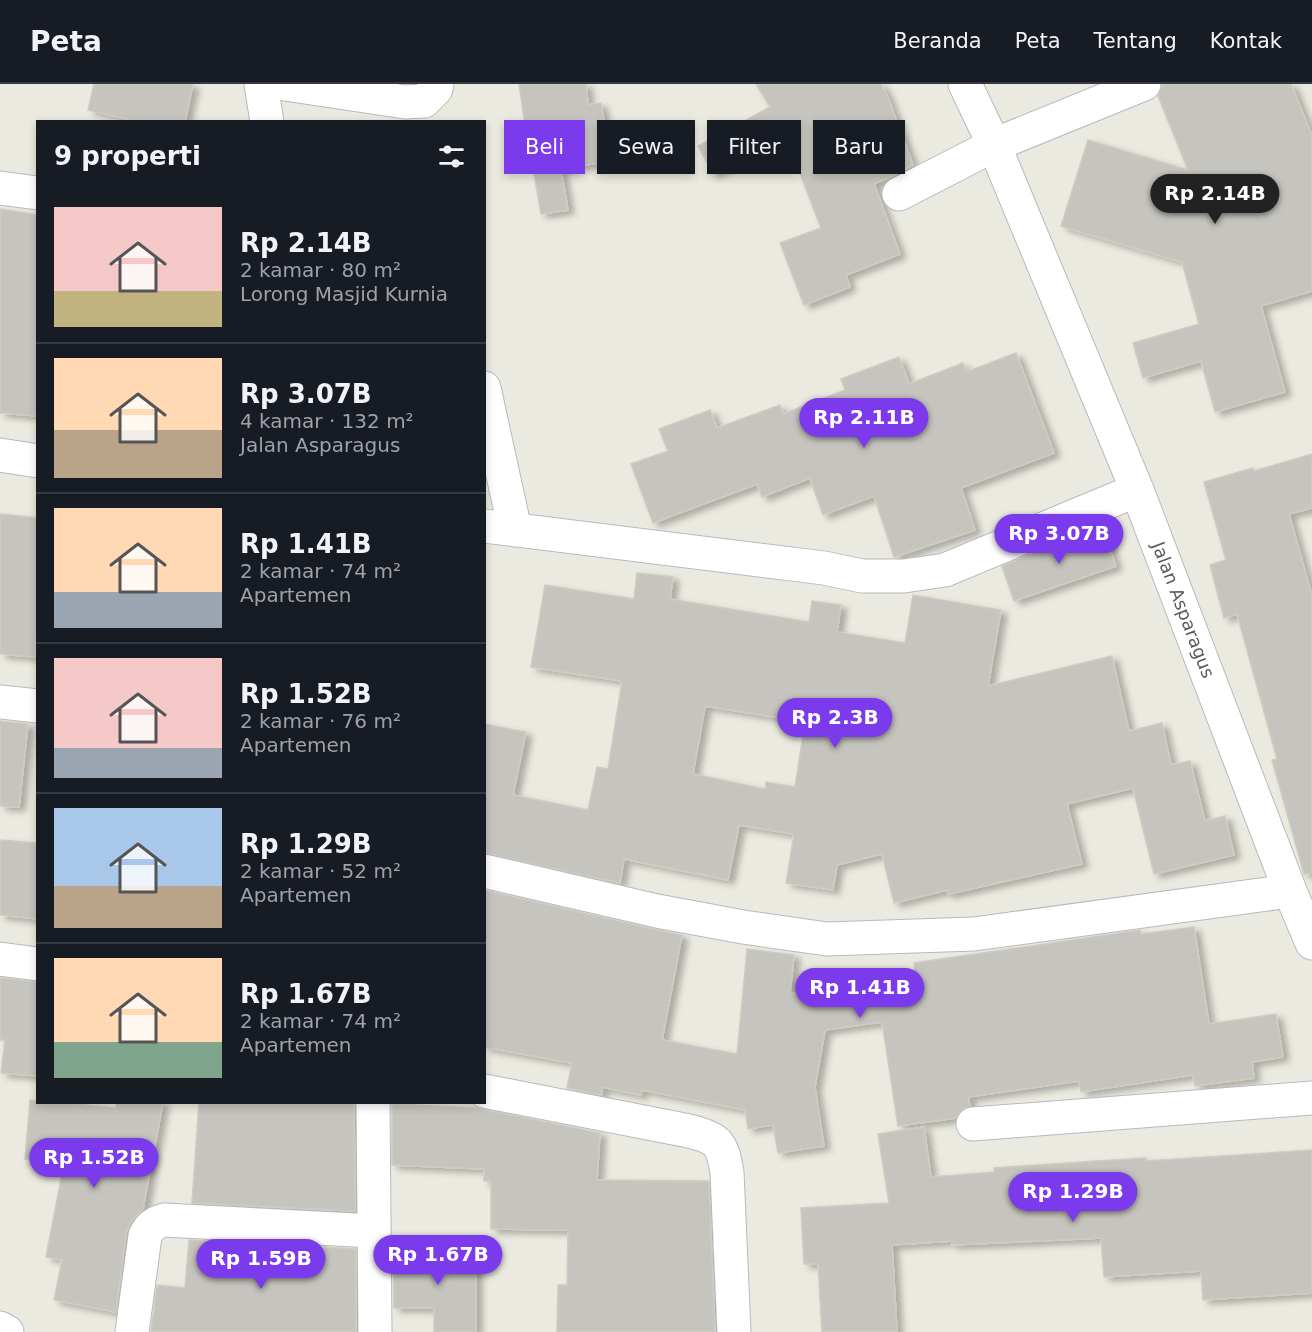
<!DOCTYPE html>
<html lang="id">
<head>
<meta charset="utf-8">
<style>
  :root { --surface:#171b24; --page:#242831; --text:#f1f3f6; --muted:#9ea1a6; --line:#363941; --accent:#7c3aed }
  body { margin:0; font-family:"DejaVu Sans",sans-serif; background:var(--page); color:var(--text); height:100vh; display:flex; flex-direction:column; font-size:22px; white-space:nowrap }
  * { box-sizing:border-box; margin:0 }
  p { font-size:20px; color:var(--muted) }
  .icon { flex:none; width:33px; height:33px; fill:none; stroke:currentColor; stroke-width:2; stroke-linecap:round; stroke-linejoin:round }
  .map { position:relative; flex:1; overflow:hidden }
  .panel { position:absolute; left:36px; top:36px; width:450px; height:984px; display:flex; flex-direction:column; background:var(--surface); border-radius:0px; box-shadow:0 3px 9px #0003 }
  .panel>* { flex:none }
  .banner { position:absolute; left:504px; top:36px; width:570px; height:54px; display:flex; gap:12px }
  .price { position:absolute; translate:-50% -51px; padding:0 14px; border-radius:21px; background:var(--accent); color:#fff; font-size:20px; line-height:39px; filter:drop-shadow(0 2px 3px #0008) }
  .price::after { content:''; position:absolute; left:50%; top:36px; width:18px; height:14px; margin-left:-9px; background:inherit; clip-path:polygon(0 0,100% 0,50% 100%) }
  .price.active { background:#222; color:#fff }
  ul { padding:0; list-style:none }
  li { display:flex; align-items:center; gap:18px; height:150px; padding:0 18px }
  li+li { border-top:2px solid var(--line) }
  li span { display:grid; place-items:center; flex:none; width:168px; height:120px; border-radius:0px; color:#555 }
  li>.icon { margin-inline-start:auto }
  span .icon { width:72px; height:72px; fill:#fffc; stroke-width:1 }
  li b { font-size:26px }
  h2 { display:flex; justify-content:space-between; align-items:center; height:72px; padding:0 18px; font-size:26px }
  .chip { padding:0 21px; border-radius:0px; background:var(--surface); box-shadow:0 3px 9px #0003; font-size:21px; line-height:54px }
  .chip.active { background:var(--accent); color:#fff }
  header { display:flex; align-items:center; gap:36px; box-sizing:border-box; height:84px; padding:0 30px; background:var(--surface); border-bottom:2px solid var(--line) }
  header strong { font-size:28px }
  nav { display:flex; gap:33px; margin-inline-start:auto; font-size:21px }
  .map>svg:first-child { display:block }
  .building { fill:#c6c4be; stroke:#cfccbf; stroke-width:1.5; fill-rule:evenodd; filter:url(#shadow) }
  .lines { fill:none; stroke-linecap:round; stroke-linejoin:round }
  .minor-casing { stroke:#b8b9bf; stroke-width:35 }
  .minor { stroke:#fff; stroke-width:33 }
  .labels { text-anchor:middle; stroke-width:4.5; stroke-linejoin:round; paint-order:stroke }
  .street-label { font-size:18px; fill:#595b61; stroke:#fff }
</style>
</head>
<body>
<header>
<strong>Peta</strong>
<nav><a>Beranda</a><a>Peta</a><a>Tentang</a><a>Kontak</a></nav>
</header>
<div class="map">
<svg width="1312" height="1248" viewBox="0 0 1312 1248">
  <defs>
    <filter id="shadow"><feDropShadow dx="6" dy="4" stdDeviation="3" flood-color="#0004"/></filter>
  </defs>
  <rect width="100%" height="100%" fill="#ebeae0"/>
  <path class="building" d="M94,0H193L185,38H141L88,26Z
    M519,0H586L588,21L601,19L610,77L561,85L568,126L541,130L534,89H532Z
    M756,0H881L887,11L913,81L890,93L874,100L900,170L846,191L850,203L804,221L780,159L821,144L787,56L760,70L758,67L713,90L698,62L770,23Z
    M1162,0H1291L1312,52V207L1261,222L1285,308L1215,328L1201,277L1143,294L1133,259L1199,240L1182,178L1061,142L1088,56L1188,86L1158,12L1162,3Z
    M0,125L38,131V332L0,329Z
    M1016,269L1054,369L961,404L975,446L894,473L874,412L823,431L810,394L762,413L757,400L653,439L631,380L668,367L659,345L710,326L717,344L780,321L783,330L845,306L841,295L899,273L909,300L963,279L966,288Z
    M1312,370V424L1289,430L1312,512V789L1304,790L1272,676L1277,675L1237,530L1224,534L1210,481L1226,476L1204,398L1253,384L1254,387Z
    M0,430L38,434V540L35,573L0,570Z
    M1103,445L1116,482L1014,517L1002,482L1030,471Z
    M637,489L673,493L670,515L809,538L812,517L841,521L837,548L905,559L913,511L1001,526L988,602L1112,572L1129,647L1162,639L1171,681L1190,677L1205,737L1225,732L1234,771L1154,790L1133,704L1067,720L1082,780L948,810L947,806L894,819L882,770L837,781L833,806L786,799L794,750L739,741L728,796L624,775L620,799L484,769V640L526,648L513,711L588,726L597,683L608,685L622,597L531,583L545,501L634,515ZM705,622L805,638L795,703L766,698L765,705L693,690Z
    M0,637L28,640L19,723L0,722Z
    M0,756L38,759V835L0,831Z
    M484,806L653,845L682,851L662,956L737,970L747,865L794,871L790,910L915,891L914,879L1140,846L1141,850L1194,843L1209,940L1276,930L1283,973L1252,978L1254,994L1195,1002L1193,991L1081,1008L1079,997L968,1013L970,1022L962,1025L956,1034L898,1042L882,938L825,946L815,1003L824,1062L778,1069L773,1041L748,1045L745,1026L642,1006L641,1011L602,1003V1011L567,1004L572,979L484,963Z
    M0,894L38,898V992L1,989L5,956H0Z
    M30,1016L38,1017V1018H56L116,1024V1018H163L143,1125L132,1136L126,1149L116,1228L54,1216L62,1176L46,1173L64,1079L25,1075Z
    M199,1018H354L355,1127L192,1119Z
    M392,1020L477,1024L600,1049L597,1096L709,1097L715,1248H557L558,1201H567L568,1146L491,1145V1097H484V1085L392,1081Z
    M924,1043L931,1093L994,1088V1084L1097,1077L1146,1074V1077L1312,1066V1209L1203,1216L1201,1187L1104,1193L1101,1154L952,1161V1157L892,1161L897,1248H822L818,1180H804L801,1124L889,1119L878,1050Z
    M189,1156L356,1165V1248H151L157,1201L185,1204Z
    M393,1165L476,1166V1248H434V1224H394Z"/>
  <g class="lines">
    <defs>
      <path id="minor" d="M261,0L267,38
        M285,0L405,18L424,17L436,5L437,0
        M965,0L994,61L1137,406L1290,807L1312,859
        M0,104L38,109
        M899,110L994,61L1144,0
        M484,304L515,446
        M0,371L38,377
        M484,442L824,484L862,492H904L945,486L1137,406
        M0,618L38,622
        M484,787L657,827L743,843L827,855L974,850L1290,807
        M0,875L38,880
        M484,1007L679,1045C690,1047 709,1051 717,1059C724,1067 725,1078 727,1088L734,1248
        M373,1018L375,1248
        M973,1040L1312,1014
        M0,1244L7,1248
        M132,1248L145,1152C149,1143 154,1139 164,1136L374,1147"/>
    </defs>
    <use href="#minor" class="minor-casing"/>
    <use href="#minor" class="minor"/>
  </g>
  <g class="labels">
    <g class="street-label">
      <text transform="translate(1183 526) rotate(69)" y="6">Jalan Asparagus</text>
    </g>
  </g>
</svg>
<b class="price active" style="left:1215px;top:141px">Rp 2.14B</b>
<b class="price" style="left:864px;top:365px">Rp 2.11B</b>
<b class="price" style="left:1059px;top:481px">Rp 3.07B</b>
<b class="price" style="left:835px;top:665px">Rp 2.3B</b>
<b class="price" style="left:860px;top:935px">Rp 1.41B</b>
<b class="price" style="left:94px;top:1105px">Rp 1.52B</b>
<b class="price" style="left:1073px;top:1139px">Rp 1.29B</b>
<b class="price" style="left:438px;top:1202px">Rp 1.67B</b>
<b class="price" style="left:261px;top:1206px">Rp 1.59B</b>
<div class="banner">
<a class="chip active">Beli</a>
<a class="chip">Sewa</a>
<a class="chip">Filter</a>
<a class="chip">Baru</a>
</div>
<section class="panel">
<h2>9 properti<svg class="icon" aria-label="filters" viewBox="0 0 24 24"><path d="M4 7h16M4 17h16"/><circle cx="9" cy="7" r="2"/><circle cx="15" cy="17" r="2"/></svg></h2>
<ul>
<li><span style="background:linear-gradient(#f6c9c9 70%,#c2b280 0)"><svg class="icon" aria-label="home" viewBox="0 0 24 24"><path d="M3 11l9-7 9 7M6 9v11h12V9"/></svg></span><div><b>Rp 2.14B</b><p>2 kamar · 80 m²</p><p>Lorong Masjid Kurnia</p></div></li>
<li><span style="background:linear-gradient(#ffd9b3 60%,#b9a48a 0)"><svg class="icon" aria-label="home" viewBox="0 0 24 24"><path d="M3 11l9-7 9 7M6 9v11h12V9"/></svg></span><div><b>Rp 3.07B</b><p>4 kamar · 132 m²</p><p>Jalan Asparagus</p></div></li>
<li><span style="background:linear-gradient(#ffd9b3 70%,#9aa5b1 0)"><svg class="icon" aria-label="home" viewBox="0 0 24 24"><path d="M3 11l9-7 9 7M6 9v11h12V9"/></svg></span><div><b>Rp 1.41B</b><p>2 kamar · 74 m²</p><p>Apartemen</p></div></li>
<li><span style="background:linear-gradient(#f6c9c9 75%,#9aa5b1 0)"><svg class="icon" aria-label="home" viewBox="0 0 24 24"><path d="M3 11l9-7 9 7M6 9v11h12V9"/></svg></span><div><b>Rp 1.52B</b><p>2 kamar · 76 m²</p><p>Apartemen</p></div></li>
<li><span style="background:linear-gradient(#a9c7e8 65%,#b9a48a 0)"><svg class="icon" aria-label="home" viewBox="0 0 24 24"><path d="M3 11l9-7 9 7M6 9v11h12V9"/></svg></span><div><b>Rp 1.29B</b><p>2 kamar · 52 m²</p><p>Apartemen</p></div></li>
<li><span style="background:linear-gradient(#ffd9b3 70%,#7fa58c 0)"><svg class="icon" aria-label="home" viewBox="0 0 24 24"><path d="M3 11l9-7 9 7M6 9v11h12V9"/></svg></span><div><b>Rp 1.67B</b><p>2 kamar · 74 m²</p><p>Apartemen</p></div></li>
</ul>
</section>
</div>
</body>
</html>
